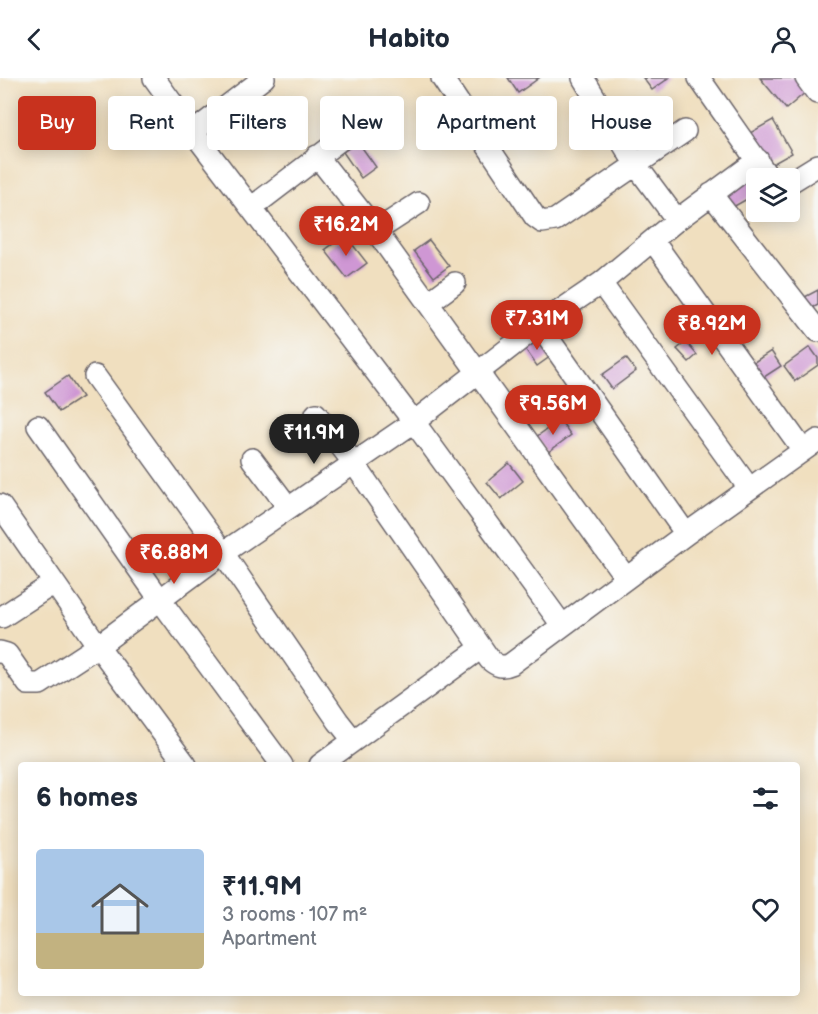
<!DOCTYPE html>
<html lang="en">
<head>
<meta charset="utf-8">
<style>
  :root { --surface:#fff; --page:#f2f2f3; --text:#1f2937; --muted:#747a83; --accent:#c8321e }
  body { margin:0; font-family:"Balsamiq Sans",sans-serif; background:var(--page); color:var(--text); height:100vh; display:flex; flex-direction:column; font-size:22px; white-space:nowrap }
  * { box-sizing:border-box; margin:0 }
  p { font-size:20px; color:var(--muted) }
  .icon { flex:none; width:33px; height:33px; fill:none; stroke:currentColor; stroke-width:2; stroke-linecap:round; stroke-linejoin:round }
  .map { position:relative; flex:1; overflow:hidden }
  .panel { position:absolute; left:18px; top:684px; width:782px; height:234px; display:flex; flex-direction:column; background:var(--surface); border-radius:6px; box-shadow:0 3px 15px #0003 }
  .panel>* { flex:none }
  .banner { position:absolute; left:18px; top:18px; width:783px; height:54px; display:flex; gap:12px }
  .fabs { position:absolute; left:746px; top:90px; display:grid; gap:12px }
  .fabs a { display:grid; place-items:center; width:54px; height:54px; border-radius:6px; background:var(--surface); box-shadow:0 3px 15px #0003; font-size:30px }
  .price { position:absolute; translate:-50% -51px; padding:0 14px; border-radius:21px; background:var(--accent); color:#fff; font-size:20px; line-height:39px; filter:drop-shadow(0 2px 3px #0008) }
  .price::after { content:''; position:absolute; left:50%; top:36px; width:18px; height:14px; margin-left:-9px; background:inherit; clip-path:polygon(0 0,100% 0,50% 100%) }
  .price.current { background:#222; color:#fff }
  ul { padding:0; list-style:none }
  li { display:flex; align-items:center; gap:18px; height:150px; padding:0 18px }
  li span { display:grid; place-items:center; flex:none; width:168px; height:120px; border-radius:6px; color:#555 }
  li>.icon { margin-inline-start:auto }
  span .icon { width:72px; height:72px; fill:#fffc; stroke-width:1 }
  li b { font-size:26px }
  h2 { display:flex; justify-content:space-between; align-items:center; height:72px; padding:0 18px; font-size:26px }
  .tag { padding:0 21px; border-radius:6px; background:var(--surface); box-shadow:0 3px 15px #0003; font-size:21px; line-height:54px }
  .tag.current { background:var(--accent); color:#fff }
  header { display:flex; justify-content:space-between; align-items:center; height:78px; padding:0 18px; background:var(--surface); font-size:27px; font-weight:700 }
  .map>svg:first-child { display:block }
  .building { fill:#cf97d4 }
  .lines { fill:none; stroke-linecap:round; stroke-linejoin:round }
  .minor-casing { stroke:#6a6469; stroke-width:24 }
  .minor { stroke:#fff; stroke-width:21 }
</style>
</head>
<body>
<header><svg class="icon" aria-label="back" viewBox="0 0 24 24"><path d="M15 5l-7 7 7 7"/></svg>Habito<svg class="icon" aria-label="person" viewBox="0 0 24 24"><circle cx="12" cy="8" r="4"/><path d="M4 21q1-7 8-7t8 7"/></svg></header>
<div class="map">
<svg width="818" height="936" viewBox="0 0 818 936">
  <rect width="100%" height="100%" fill="#f6f6f2"/>
  <filter id="ink" filterUnits="userSpaceOnUse"><feTurbulence type="fractalNoise" baseFrequency=".0167" numOctaves="2"/><feDisplacementMap in="SourceGraphic" scale="12" xChannelSelector="R" yChannelSelector="G"/><feConvolveMatrix kernelMatrix="1 2 1 2 8 2 1 2 1" color-interpolation-filters="sRGB"/></filter>
  <filter id="wash" filterUnits="userSpaceOnUse"><feTurbulence type="fractalNoise" baseFrequency=".008" numOctaves="4" result="noise"/><feDisplacementMap in="SourceGraphic" scale="24" xChannelSelector="R" yChannelSelector="G"/><feGaussianBlur stdDeviation="1.35" result="paint"/><feColorMatrix in="noise" values="0 0 0 0 0 0 0 0 0 0 0 0 0 0 0 0 0 1.4 0 .05"/><feComposite in="paint" operator="in"/></filter>
  <g filter="url(#wash)">
    <rect width="100%" height="100%" fill="#f0dfbf"/>
    <g id="blocks">
      <path class="building" d="M508,0H539L518,15Z
        M643,0H669L652,12Z
        M760,0H796L807,13L786,31Z
        M773,42L792,75L769,88L750,55Z
        M358,64L376,89L361,100L343,74Z
        M748,94L756,106V116L733,129L721,110Z
        M345,157L367,185L347,200L325,172Z
        M429,162L449,188L434,199L414,173Z
        M818,212V227L807,233L801,221Z
        M537,258L551,278L537,288L523,268Z
        M686,264L697,277L689,284L677,271Z
        M810,269L818,280V287L795,303L784,288Z
        M771,273L781,288L758,303L748,288Z
        M626,280L636,293L612,311L602,297Z
        M68,298L82,319L59,334L45,314Z
        M560,342L571,357L547,375L536,359Z
        M509,385L523,403L501,421L487,404Z"/>
    </g>
  </g>
  <g filter="url(#ink)">
    <use href="#blocks" fill-opacity="0" stroke="#6a6469" stroke-width="1.5"/>
    <g class="lines">
      <defs>
        <path id="minor" d="M154,0L193,54L414,344L539,247L601,205L677,142L758,82
          M442,0L535,139L542,144L555,142L685,53
          M583,0L636,87L677,142
          M699,0L769,100
          M806,0L817,15
          M193,54L264,0
          M317,78L376,153L626,500
          M789,105L818,87
          M711,116L818,253
          M251,130L365,43
          M376,153L419,125
          M653,163L803,372
          M601,205L749,410
          M428,225L455,205
          M539,247L686,456
          M95,298L223,475L338,643L353,662
          M316,336L353,384L490,582C497,588 502,590 511,586L686,456L818,362
          M38,348L161,523L282,687
          M252,381L288,429
          M0,427L98,568L186,687
          M2,539L54,505
          M0,574L7,576L28,606H40L98,568L223,475L414,344L562,547
          M320,687L481,570"/>
      </defs>
      <use href="#minor" class="minor-casing"/>
      <use href="#minor" class="minor"/>
    </g>
  </g>
</svg>
<div class="fabs">
<a><svg class="icon" aria-label="layers" viewBox="0 0 24 24"><path d="M12 4l9 5-9 5-9-5zM3 14l9 5 9-5"/></svg></a>
</div>
<b class="price" style="left:346px;top:179px">₹16.2M</b>
<b class="price" style="left:537px;top:273px">₹7.31M</b>
<b class="price" style="left:712px;top:278px">₹8.92M</b>
<b class="price" style="left:553px;top:358px">₹9.56M</b>
<b class="price current" style="left:314px;top:387px">₹11.9M</b>
<b class="price" style="left:174px;top:507px">₹6.88M</b>
<div class="banner">
<a class="tag current">Buy</a>
<a class="tag">Rent</a>
<a class="tag">Filters</a>
<a class="tag">New</a>
<a class="tag">Apartment</a>
<a class="tag">House</a>
</div>
<section class="panel">
<h2>6 homes<svg class="icon" aria-label="filters" viewBox="0 0 24 24"><path d="M4 7h16M4 17h16"/><circle cx="9" cy="7" r="2"/><circle cx="15" cy="17" r="2"/></svg></h2>
<ul>
<li><span style="background:linear-gradient(#a9c7e8 70%,#c2b280 0)"><svg class="icon" aria-label="home" viewBox="0 0 24 24"><path d="M3 11l9-7 9 7M6 9v11h12V9"/></svg></span><div><b>₹11.9M</b><p>3 rooms · 107 m²</p><p>Apartment</p></div><svg class="icon" aria-label="heart" viewBox="0 0 24 24"><path d="M12 20l-8-8c-3-5 5-10 8-4 3-6 11-1 8 4z"/></svg></li>
</ul>
</section>
</div>
</body>
</html>
